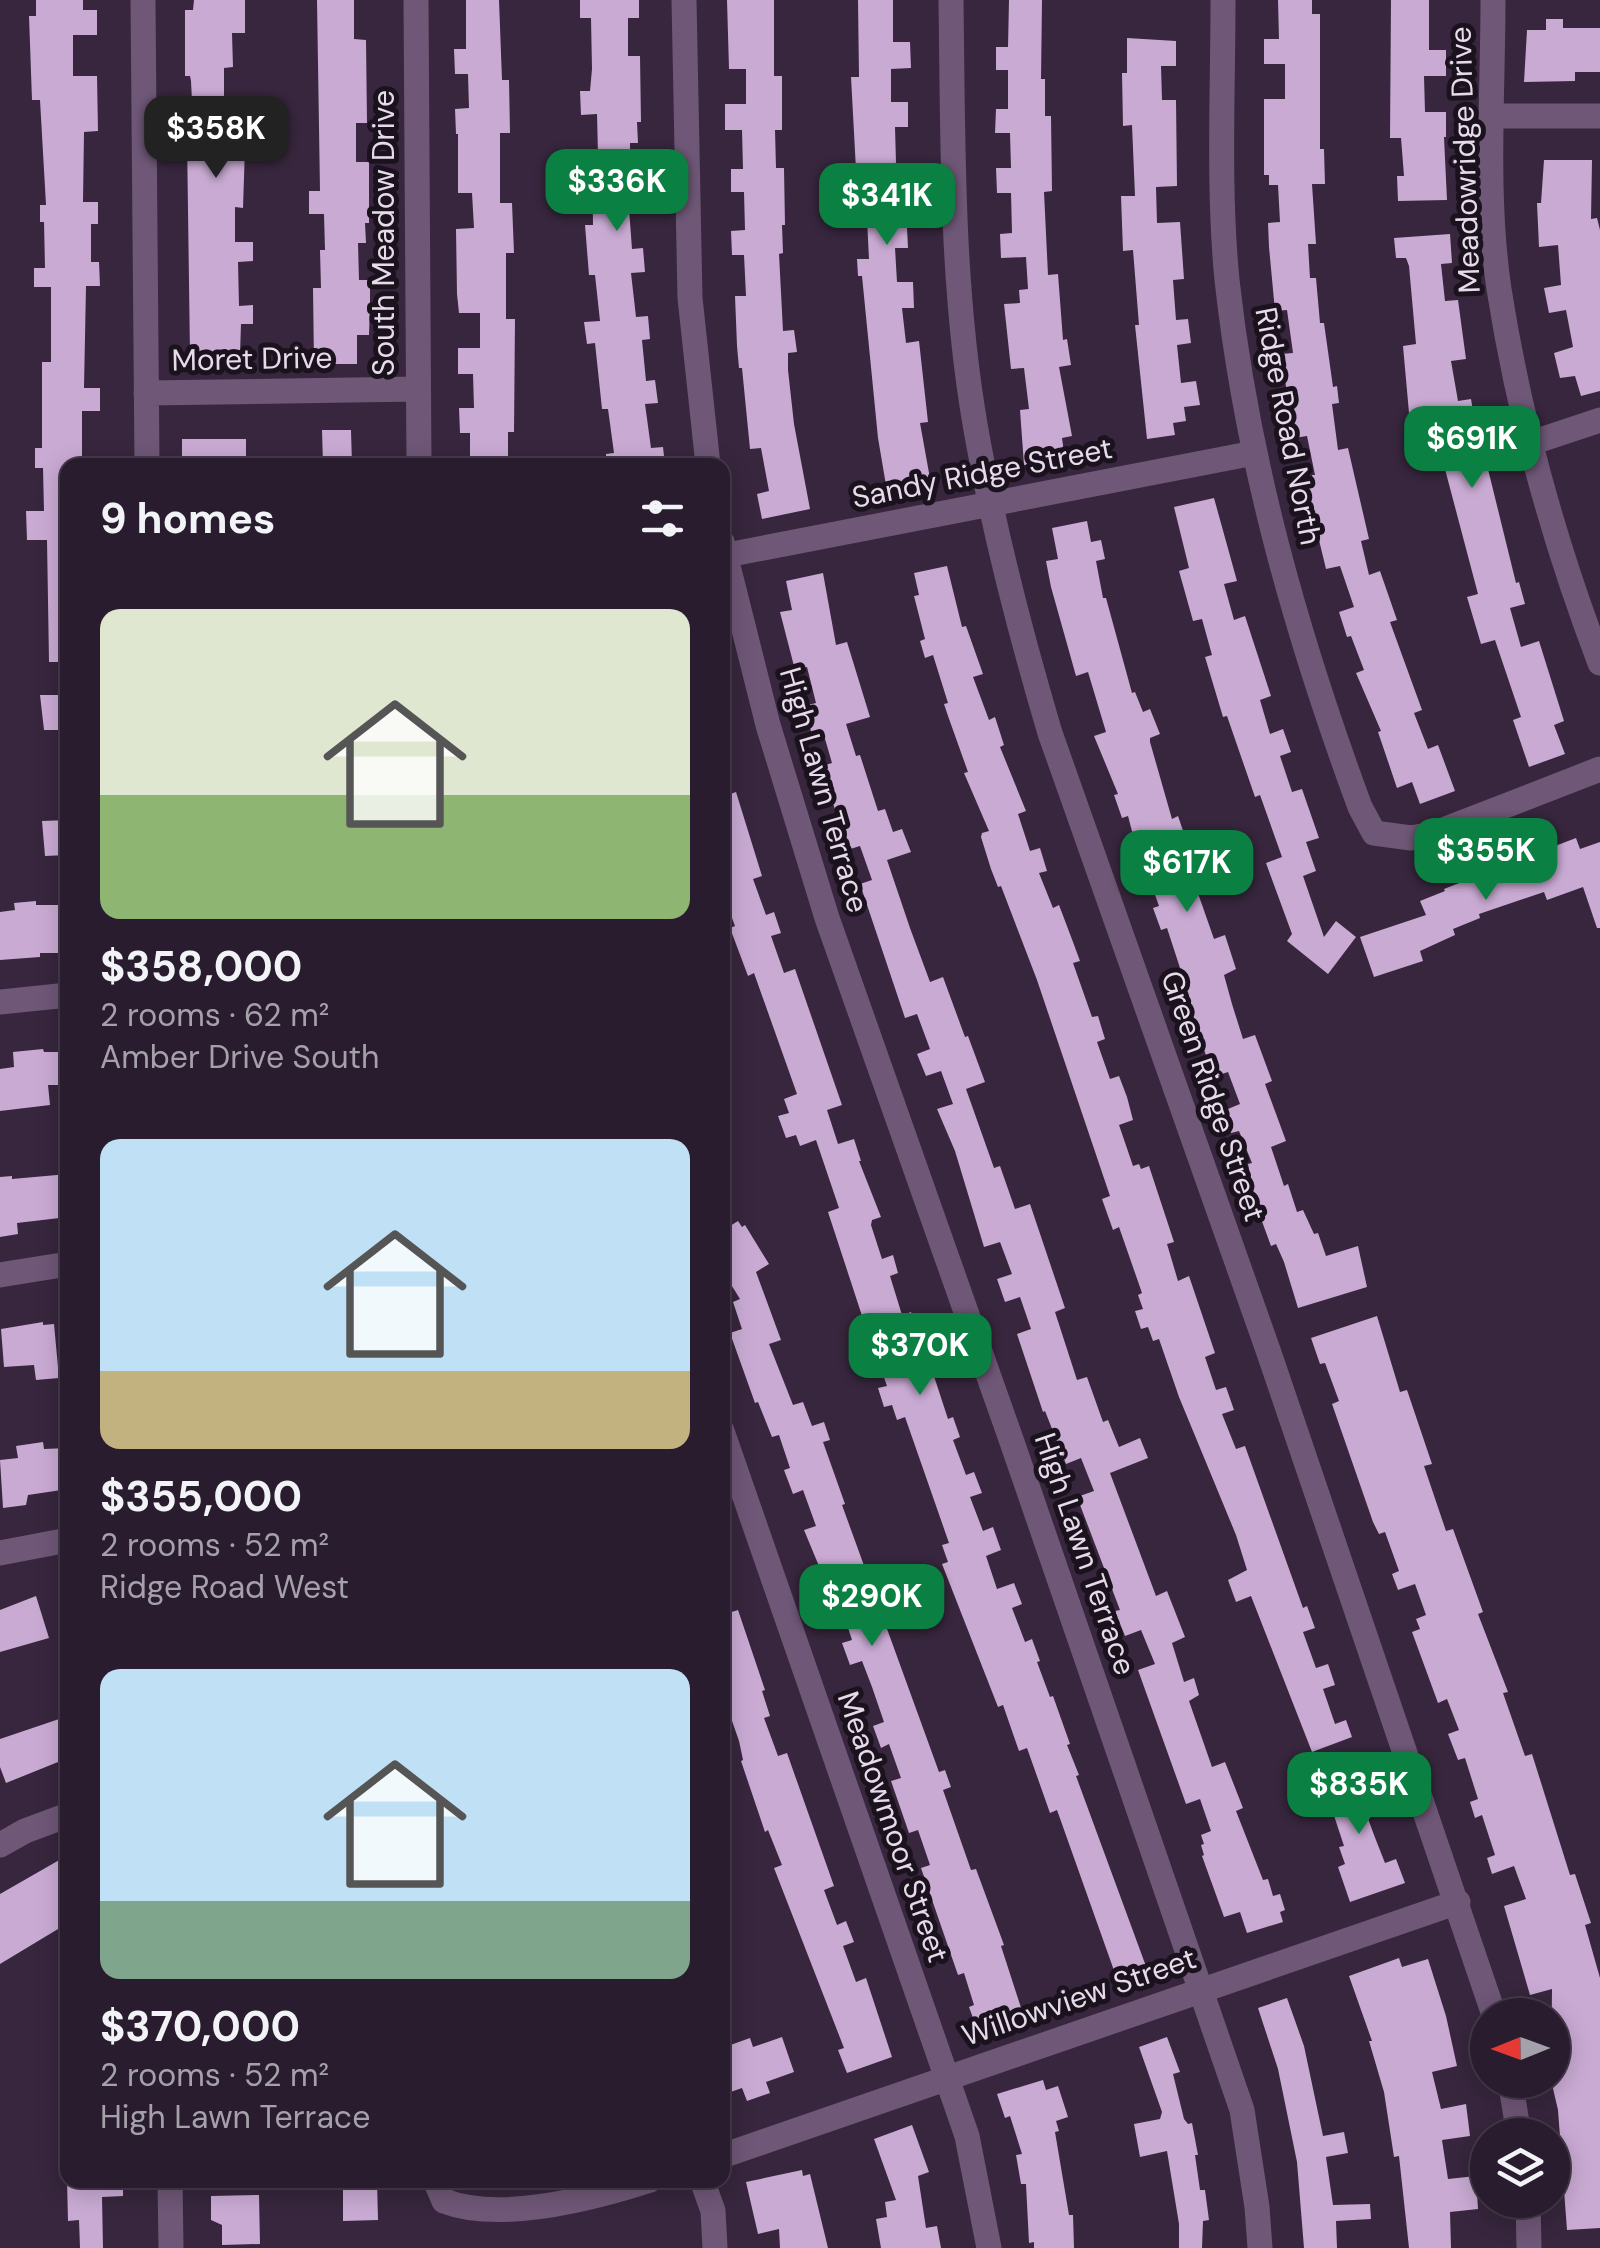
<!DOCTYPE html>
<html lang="en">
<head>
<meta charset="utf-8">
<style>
  :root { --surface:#291c2e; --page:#312536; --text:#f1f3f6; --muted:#a5a1aa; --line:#453a4a; --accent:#0b8043 }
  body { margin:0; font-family:"DM Sans",sans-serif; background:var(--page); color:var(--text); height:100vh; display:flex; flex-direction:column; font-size:38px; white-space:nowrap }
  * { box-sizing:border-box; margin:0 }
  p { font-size:32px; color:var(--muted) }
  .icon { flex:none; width:55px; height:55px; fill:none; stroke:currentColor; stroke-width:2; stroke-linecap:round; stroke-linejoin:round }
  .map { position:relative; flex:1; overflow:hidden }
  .drawer { position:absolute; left:60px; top:458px; width:670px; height:1730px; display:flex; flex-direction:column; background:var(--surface); border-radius:20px; box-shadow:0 5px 25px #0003,0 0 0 2px var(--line) }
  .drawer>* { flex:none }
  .needle { width:65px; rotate:269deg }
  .fabs { position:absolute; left:1470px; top:1998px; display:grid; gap:20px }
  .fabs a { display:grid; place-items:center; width:100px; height:100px; border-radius:50%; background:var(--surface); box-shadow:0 5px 25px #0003,0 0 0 2px var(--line); font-size:50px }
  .price { position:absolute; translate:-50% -85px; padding:0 22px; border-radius:20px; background:var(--accent); color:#fff; font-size:32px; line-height:65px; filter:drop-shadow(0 2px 5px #0008) }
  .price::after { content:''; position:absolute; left:50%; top:60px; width:30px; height:22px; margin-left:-15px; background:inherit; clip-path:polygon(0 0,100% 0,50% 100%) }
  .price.selected { background:#222; color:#fff }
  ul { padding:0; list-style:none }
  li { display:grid; align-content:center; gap:20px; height:530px; padding:0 40px }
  li span { display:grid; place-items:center; height:310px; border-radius:20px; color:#555 }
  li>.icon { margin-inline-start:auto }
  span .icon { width:180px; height:180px; fill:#fffc; stroke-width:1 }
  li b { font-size:42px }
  h2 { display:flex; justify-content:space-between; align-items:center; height:120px; padding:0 40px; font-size:42px }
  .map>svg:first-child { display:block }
  .building { fill:#c9aad3 }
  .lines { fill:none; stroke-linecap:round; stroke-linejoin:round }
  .minor { stroke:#6f5777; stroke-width:25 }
  .labels { text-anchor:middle; stroke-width:10; stroke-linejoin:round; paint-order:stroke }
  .street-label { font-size:30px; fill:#e7dbeb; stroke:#1a121d }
</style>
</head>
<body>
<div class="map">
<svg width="1600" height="2248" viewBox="0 0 1600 2248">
  <rect width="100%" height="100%" fill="#37263d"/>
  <path class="building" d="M36,0H83V10H97V35H73V76H97L98,131L84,132L83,202H98V224H91V262H99L100,286H86L84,388H100V411H82V465H68V662H49L47,540H27L26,511H44L43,468H35V448H42V362H51V287H34V268H45L44,222H40V205H46L40,100H32L29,16H36Z
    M194,0H245V33H232L233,67L224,68V109L242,110V131L280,132V147H245L243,208L235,207V242H253V261L238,262L239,306L253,305V324H241L240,354L190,355L187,138H199L198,101H192L191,81L190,76H185V10H193Z
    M317,0H354V39L366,40L367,123H356V162H369V223H365L366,243H358L359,280H370V304L369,335H357V364H314L313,288H321L320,250H325L324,214H309V191H320Z
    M466,0H499L502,80H509L510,133H500V203H512L514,253H506V319H515L514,432H508V465H470V433H460L459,408H474L473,374H458V348H480V313H459L457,294L456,229L474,228L472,193H458V134H456L455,109L469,108L468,74H455L454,49H466Z
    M580,0H639V18H628V56H640L641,122H637L638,143H630V184H641V209H629L632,249L643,248L645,272L631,273L636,317L648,316L650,339L642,340L646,381L655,380L658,403L645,404L651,448L663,447L665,465H606V454L614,453L608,409H602L595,343L587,344L584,322L600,321L595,275H589L585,225H593L592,155H598L597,114L581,115L580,91H590L592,69L591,18H580Z
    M727,0H774V76H782V130H775L776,168H784L785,225H782L783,253L779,254L783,331L794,330L797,352L788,353V370L794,424L810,509L762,519L757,494L769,491L761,448L750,449L742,368H739L737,346L735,296H746L744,255H732L731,231L745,230L744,192H731V169H743L742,130H725V104H746V69H729Z
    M858,0H893V42H910L911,68L891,69V102H908V127H895L896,163H909L910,188H905L908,248H895L897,282H913L914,308H902L906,343L919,341L928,422L920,423L931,484L887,491L878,438L862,276H858L857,259H869L867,219L850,220L852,170H856L851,77H859Z
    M1009,0H1042L1041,79H1045V116H1051L1052,191L1044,192L1048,275L1058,274L1063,340L1067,339L1071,365L1059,367L1072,436L1062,438L1065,459L1024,465L1020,410L1029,409L1024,368L1011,369L1004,304L1020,303L1019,290L1028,289L1026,257L1001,258L1000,234L1012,233L1011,193H997L996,168H1011L1010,133H995L996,109H1008V70H996V47H1008Z
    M1278,0H1312V14H1320V149H1324L1325,184H1312L1316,244H1308L1310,278H1316L1320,323H1324L1333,387L1337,386L1339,403L1332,404L1338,450L1348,448L1369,539L1361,541L1369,575L1380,571L1397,620L1390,622L1422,710L1414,713L1428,749L1438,745L1455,791L1420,804L1412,782L1397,788L1378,732L1381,731L1356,673L1364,670L1351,636L1347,637L1339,612L1354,607L1340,566L1326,569L1305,482L1313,480L1312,475H1315L1307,436L1294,438L1281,354L1293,353L1287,310L1275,311L1269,247L1268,223L1280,222L1278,185H1269V175H1264V99H1285V64H1264V39H1279Z
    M1391,0H1429V50H1446V76H1424L1425,112H1446V137H1444L1447,200L1398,201L1397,176H1404L1401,138H1390Z
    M1546,19H1563V28H1600V72H1575V81L1524,82L1527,30H1546Z
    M1127,38L1176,41V66H1161L1162,100H1176L1177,186L1156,187L1157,223L1180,222L1184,279L1173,280L1176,320L1188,319L1191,343L1177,345L1181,383L1196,381L1200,405L1184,407L1186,421L1173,423L1175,435L1147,439L1135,325H1139L1133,250L1123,251L1121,196H1135L1132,125L1123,126L1122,73H1127Z
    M1544,160H1592L1591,219L1597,218L1600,230V391L1581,396L1575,376L1560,378L1554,353L1573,347L1566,310L1549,313L1544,288L1561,285L1558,245L1539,247L1537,203H1541Z
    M1450,234L1452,263L1441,264L1445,301L1458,300L1466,359L1451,361L1458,401L1471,399L1475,423L1462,425L1469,466L1486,461L1516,583L1519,582L1525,604L1510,608L1521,647L1539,641L1564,721L1554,725L1565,754L1529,767L1513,720L1521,717L1495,640L1481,644L1467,597L1478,594L1441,454L1429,457L1426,444L1414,446L1410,424L1403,346L1416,344L1409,266L1406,258H1396L1394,238Z
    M322,430H351L352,465H323Z
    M182,439H246V465H182Z
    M1214,498L1237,581L1224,584L1234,620L1245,616L1271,696L1260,700L1270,734L1283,729L1291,752L1280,756L1292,792L1302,789L1319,838L1306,842L1316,871L1303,876L1324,937L1336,921L1356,937L1328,974L1287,941L1292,934L1266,863L1282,857L1260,795L1255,797L1227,716L1223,717L1205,657L1212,655L1202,619L1193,621L1179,571L1189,568L1174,507Z
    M1087,521L1091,542L1101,540L1105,559L1096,561L1103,598H1106L1132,693L1135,692L1143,712L1150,709L1160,734L1150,738V742L1172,819L1178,816L1192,857L1186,859L1214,939L1225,935L1236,969L1224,975L1232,1004L1243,1039L1255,1035L1272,1081L1265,1084L1286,1141L1271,1147L1284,1186L1288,1184L1297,1212L1303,1210L1314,1234L1318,1233L1326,1256L1358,1246L1367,1287L1298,1308L1284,1262L1276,1244L1271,1246L1256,1205L1248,1164L1252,1163L1239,1131L1231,1133L1223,1111L1240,1104L1228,1072L1213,1077L1184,988L1181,989L1176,973L1181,971L1167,928L1161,930L1153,908L1159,906L1147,872L1143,873L1128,816L1122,818L1114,795L1118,794L1094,736L1106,732L1088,672L1076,676L1051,587L1046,561L1058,559L1052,528Z
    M947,566L962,627L966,626L983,674L973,677L989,720L995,717L1004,745L1000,747L1026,811L1018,814L1030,851L1040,848L1047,871L1039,873L1053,908L1059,905L1073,942L1080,961L1073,963L1092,1017L1098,1016L1105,1039L1097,1042L1110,1079L1119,1076L1127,1097L1133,1120L1119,1125L1133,1166L1139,1164L1141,1169L1149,1166L1174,1242L1167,1244L1178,1281L1189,1276L1215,1353L1205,1357L1216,1390L1226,1387L1234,1410L1222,1414L1236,1449L1245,1446L1303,1608L1307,1606L1315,1628L1303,1632L1316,1668L1328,1664L1335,1685L1323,1689L1335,1724L1346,1720L1352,1737L1312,1752L1251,1596L1236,1602L1228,1580L1247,1570L1236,1535L1179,1397L1159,1339L1153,1341L1148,1327L1141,1329L1135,1311L1143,1309L1138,1295L1142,1293L1119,1227L1113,1230L1102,1199L1110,1196L1037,980L1001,886L998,887L991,869L981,837L982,833L989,831L964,773L968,772L948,716L944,704L948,703L933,655L925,658L920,641L925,639L914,596L919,595L914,573Z
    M823,573L836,645L847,642L870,717L846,724L856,756L860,755L878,811L885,809L893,832L902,829L911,852L887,860L910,928L930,982L943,977L965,1037L968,1036L985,1082L966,1089L994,1168L1000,1166L1015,1209L1030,1204L1065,1308L1055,1312L1077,1380L1087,1377L1103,1422L1108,1420L1119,1447L1140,1438L1148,1458L1110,1473L1156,1596L1167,1591L1185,1637L1172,1643L1184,1682L1194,1678L1199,1695L1189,1701L1212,1767L1225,1762L1243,1808L1236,1811L1263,1880L1268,1879L1273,1896L1280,1894L1285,1910L1280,1912L1283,1922L1247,1933L1240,1912L1224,1917L1202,1856L1204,1855L1201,1845L1204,1844L1201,1835L1211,1831L1200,1799L1186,1804L1138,1670L1155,1664L1141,1630L1125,1636L1115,1611L1120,1610L1077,1497L1094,1491L1081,1458L1066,1464L1045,1411L1043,1412L1017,1334L1031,1329L1020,1297L1005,1302L997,1279L1012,1274L1000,1242L984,1247L955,1151L937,1109L953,1104L941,1071L926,1076L917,1054L930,1049L917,1014L905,1018L860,884L872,880L860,846L847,850L822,766L832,763L823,732L812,735L804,706L816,703L807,667L795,670L780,612L792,610L786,581Z
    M40,695H68V730H44Z
    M736,792L762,876L753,879L766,915L774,912L781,933L771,936L784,973L795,969L842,1105L827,1110L838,1144L854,1139L861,1161H859L881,1217L872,1220L871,1225L882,1259L893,1255L898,1273L890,1276L902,1315L911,1312L918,1331L909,1333L922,1370L931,1367L948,1419L953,1417L960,1437L953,1440L966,1475L974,1472L982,1493L970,1497L983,1531L993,1527L1001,1550L986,1556L997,1589L1014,1583L1022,1604L1012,1608L1025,1642L1032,1639L1040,1661L1037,1662L1050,1697L1053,1696L1070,1744L1067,1745L1079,1775L1076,1776L1147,1969L1117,1979L1057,1810L1050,1813L1027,1748L1019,1751L1003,1705L998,1707L942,1564L948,1562L942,1545L949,1543L905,1417L897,1420L892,1405L884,1407L878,1388L887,1386L874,1349L867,1351L861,1333L867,1331L828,1212L839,1208L816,1140L800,1146L796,1135L786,1138L778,1116L789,1113L784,1099L797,1094L754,973L748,976L730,928L735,926L722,891V797Z
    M68,820V855L45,856L42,821Z
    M1576,838L1580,849L1600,842V928H1597L1583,887L1547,900L1544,892L1479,914L1480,918L1453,929L1455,935L1420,951L1423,961L1374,977L1360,937L1426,915L1420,901L1445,891L1444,889L1502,866L1503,869L1513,867L1557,852L1555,846Z
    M36,901V905H68V953H40V957L0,960V912L15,910L14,903Z
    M43,1049L44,1052H68V1085H48L50,1105L0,1111V1069L14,1067L13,1052Z
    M68,1174V1217L17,1223L18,1234L0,1237V1177L12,1176V1179Z
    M738,1221L742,1227L745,1225L769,1264L756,1272L781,1340L769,1344L793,1405L803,1402L812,1426L824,1422L830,1440L823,1442L845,1504L842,1505L939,1772L945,1770L951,1787L943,1790L971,1870L976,1869L1004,1945L1001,1946L1023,2014L977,2029L969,2007L974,2005L964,1973L958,1975L921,1868L930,1865L918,1830L909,1833L891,1781L901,1778L889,1744L881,1748L873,1726L884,1722L872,1687L862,1661L850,1665L842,1643L852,1640L839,1600L829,1603L823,1584L826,1583L804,1530L816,1526L803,1490L793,1494L784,1470L790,1468L779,1435L772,1437L758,1402L755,1403L730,1333L742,1329L733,1302L740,1299L722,1270V1231Z
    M1377,1316L1400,1392L1407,1390L1432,1464L1424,1466L1446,1531L1453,1529L1483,1612L1478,1614L1508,1692L1503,1693L1525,1756L1532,1754L1570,1875L1575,1874L1591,1923L1585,1925L1600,1978V2228L1567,2230L1558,2110L1551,2080L1552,1989L1530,1995L1504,1906L1526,1899L1514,1866L1492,1874L1487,1858L1495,1855L1482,1815L1475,1818L1470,1802L1478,1799L1465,1758L1458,1760L1448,1734L1459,1730L1447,1699L1438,1703L1412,1632L1420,1629L1416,1619L1426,1615L1415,1584L1398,1590L1392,1574L1399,1571L1385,1532L1379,1534L1373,1522L1332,1404L1339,1401L1325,1363L1320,1364L1311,1338Z
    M43,1322V1325L54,1324L59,1378L36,1380L34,1365L4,1367L1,1329Z
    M43,1442L44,1449L68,1448V1489L28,1495L26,1505L3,1508L0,1460L18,1458L16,1446Z
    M36,1596L49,1638L0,1652V1610Z
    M738,1610L765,1690L762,1691L770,1716L764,1718L778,1756L787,1753L834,1886L824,1890L837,1925L846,1921L854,1942L843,1946L856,1982L866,1978L892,2057L847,2073L838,2050L844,2048L774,1868L782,1865L768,1830L765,1832L741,1761L743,1760L739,1741L722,1692V1615Z
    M68,1716V1758L6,1783L0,1767V1739Z
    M1362,1764L1374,1798L1362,1802L1374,1835L1385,1863L1396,1859L1405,1883L1350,1902L1338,1867L1345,1864L1339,1847L1344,1846L1322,1779Z
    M68,1855V1923L0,1964V1894Z
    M1399,1958L1402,1967L1428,1959L1446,2016L1457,2066L1432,2072L1441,2109L1466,2104L1470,2136L1442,2140L1448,2179L1476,2176L1478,2209L1450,2212L1451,2248H1409L1399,2156L1394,2157L1384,2092L1369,2041H1372L1349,1976Z
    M1287,1998L1304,2046L1323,2136L1344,2132L1348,2153L1326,2157L1333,2205L1370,2204L1371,2219L1336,2221L1337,2248H1304L1297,2162L1278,2069L1258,2008Z
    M782,2037L794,2072L766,2082L770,2093L747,2101L742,2088L722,2095V2048L750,2038L753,2047Z
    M1167,2037L1180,2072L1173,2074L1184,2119L1188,2124L1192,2123L1198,2155H1195L1200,2190H1205L1209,2220L1203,2221L1202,2248H1179V2224L1167,2151L1140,2157L1134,2124L1160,2119L1162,2112L1139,2047Z
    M1043,2080L1046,2090L1058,2086L1068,2117L1056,2121L1059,2131L1055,2132L1069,2215H1073L1074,2248H1034V2242L1029,2243L1026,2184H1021L1016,2155L1022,2154L1010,2116L1005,2118L997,2094Z
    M912,2125L929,2172L918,2176L926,2228L937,2226L941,2248H881L876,2219L887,2217L885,2202L896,2200L874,2139Z
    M802,2170L803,2176L810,2174L828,2248H780L779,2229L758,2234L746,2182Z
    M67,2180H123V2196L102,2197L103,2248H80L79,2220L68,2221Z
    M343,2180H377L378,2220L343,2221Z
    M259,2195L260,2244L222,2245V2225L211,2220V2196Z"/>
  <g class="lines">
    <path class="minor" d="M143,0L147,465
      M416,0L419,465
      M684,0L690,298L708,465
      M951,0C953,141 951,284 975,424C993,528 1020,632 1050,733L1268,1350L1494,2015
      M1223,0C1223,93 1218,188 1227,280C1247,462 1297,636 1360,807L1374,833L1411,838L1433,834L1600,769
      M1493,0C1493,95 1485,195 1499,289C1519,417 1554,542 1600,663
      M1493,116H1600
      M146,393L418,389
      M1531,443L1600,420
      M722,542L768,725L827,918L1012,1442L1242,2110L1257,2207L1260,2248
      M722,556L1254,453
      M0,1002L68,995
      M0,1275L68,1264
      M722,1431L967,2136L989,2248
      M0,1553L68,1540
      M0,1845L25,1831L68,1815
      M1510,2080L1519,2135
      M722,2156L1458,1902
      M170,2180L171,2248
      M435,2180L444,2201C501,2223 594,2198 650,2180
      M702,2180L713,2211L715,2248
      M1528,2200L1529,2248"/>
  </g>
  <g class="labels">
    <g class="street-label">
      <text transform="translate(1465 160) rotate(-92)" y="10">Meadowridge Drive</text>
      <text transform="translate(384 233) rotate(-90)" y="10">South Meadow Drive</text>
      <text transform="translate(252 359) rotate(-1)" y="10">Moret Drive</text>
      <text transform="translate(1288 426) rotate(79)" y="10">Ridge Road North</text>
      <text transform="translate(982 473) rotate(-11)" y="10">Sandy Ridge Street</text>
      <text transform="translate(824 790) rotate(74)" y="10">High Lawn Terrace</text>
      <text transform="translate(1213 1096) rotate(71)" y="10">Green Ridge Street</text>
      <text transform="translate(1085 1554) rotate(71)" y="10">High Lawn Terrace</text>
      <text transform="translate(893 1827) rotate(71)" y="10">Meadowmoor Street</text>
      <text transform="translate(1079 1997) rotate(-19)" y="10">Willowview Street</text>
    </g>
  </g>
</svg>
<div class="fabs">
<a><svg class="needle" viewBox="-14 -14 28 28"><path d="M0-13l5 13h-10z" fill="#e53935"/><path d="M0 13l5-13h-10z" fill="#a5a1aa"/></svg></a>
<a><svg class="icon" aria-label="layers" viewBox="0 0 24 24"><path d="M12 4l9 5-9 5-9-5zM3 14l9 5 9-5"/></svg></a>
</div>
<b class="price selected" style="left:216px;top:181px">$358K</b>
<b class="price" style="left:617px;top:234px">$336K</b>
<b class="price" style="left:887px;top:248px">$341K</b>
<b class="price" style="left:1472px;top:491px">$691K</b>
<b class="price" style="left:1486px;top:903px">$355K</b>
<b class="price" style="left:1187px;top:915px">$617K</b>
<b class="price" style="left:920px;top:1398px">$370K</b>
<b class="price" style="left:872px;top:1649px">$290K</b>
<b class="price" style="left:1359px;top:1837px">$835K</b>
<section class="drawer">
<h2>9 homes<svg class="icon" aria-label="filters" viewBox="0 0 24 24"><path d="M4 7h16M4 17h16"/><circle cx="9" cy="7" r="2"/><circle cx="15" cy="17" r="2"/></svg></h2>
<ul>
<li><span style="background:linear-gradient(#dfe7d0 60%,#8fb573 0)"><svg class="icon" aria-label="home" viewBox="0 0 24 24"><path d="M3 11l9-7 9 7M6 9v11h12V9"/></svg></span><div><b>$358,000</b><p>2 rooms · 62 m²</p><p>Amber Drive South</p></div></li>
<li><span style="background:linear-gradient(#bfe0f5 75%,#c2b280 0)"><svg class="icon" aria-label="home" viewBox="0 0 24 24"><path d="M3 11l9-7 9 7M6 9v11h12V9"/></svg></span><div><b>$355,000</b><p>2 rooms · 52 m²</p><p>Ridge Road West</p></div></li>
<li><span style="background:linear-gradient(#bfe0f5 75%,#7fa58c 0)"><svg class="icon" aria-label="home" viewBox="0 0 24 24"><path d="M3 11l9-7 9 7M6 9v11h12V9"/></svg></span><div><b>$370,000</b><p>2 rooms · 52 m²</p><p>High Lawn Terrace</p></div></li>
</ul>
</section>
</div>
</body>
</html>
